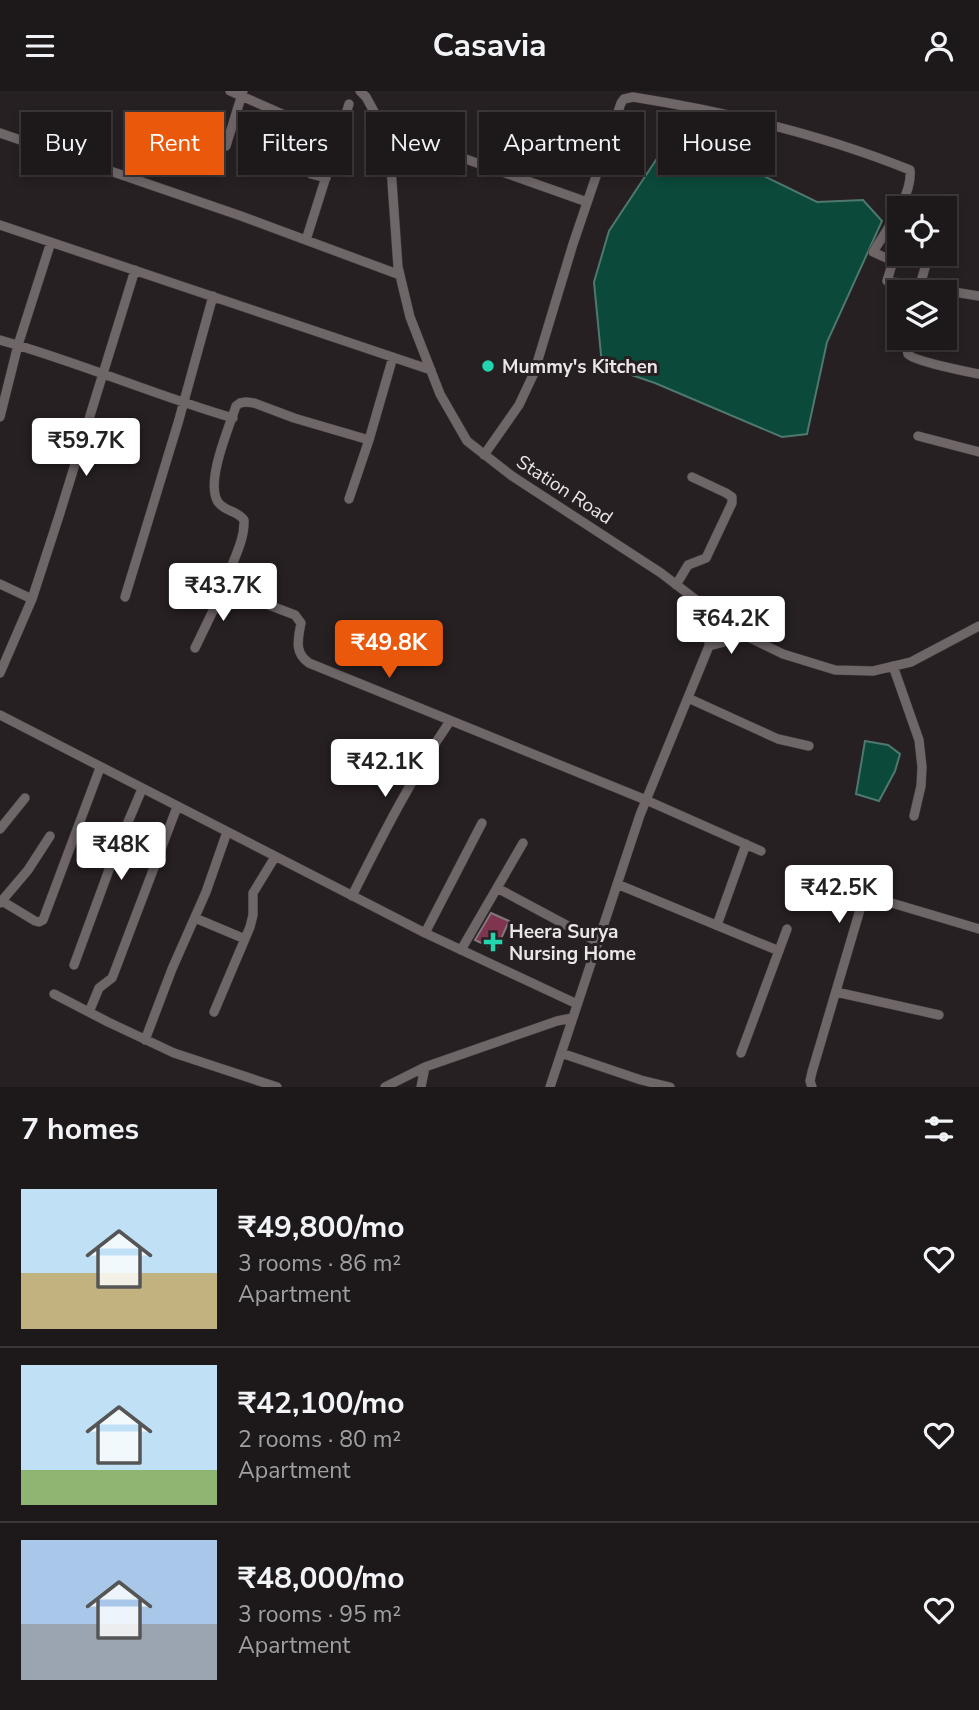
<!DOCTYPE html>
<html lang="en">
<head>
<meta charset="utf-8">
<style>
  :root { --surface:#1d181a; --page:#2a2527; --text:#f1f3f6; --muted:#a0a0a2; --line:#3b3739; --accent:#ea580c }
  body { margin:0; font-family:"Nunito Sans",sans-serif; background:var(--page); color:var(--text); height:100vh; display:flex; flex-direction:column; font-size:26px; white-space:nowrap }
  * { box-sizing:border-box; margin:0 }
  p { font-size:23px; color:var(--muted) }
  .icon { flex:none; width:38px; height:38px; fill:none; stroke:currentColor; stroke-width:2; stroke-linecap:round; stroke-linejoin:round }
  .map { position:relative; height:996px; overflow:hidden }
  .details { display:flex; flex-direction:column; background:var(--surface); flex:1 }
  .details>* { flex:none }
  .top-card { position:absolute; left:21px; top:21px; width:938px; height:63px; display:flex; gap:14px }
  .buttons { position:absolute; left:887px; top:105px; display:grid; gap:14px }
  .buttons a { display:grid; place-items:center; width:70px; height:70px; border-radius:0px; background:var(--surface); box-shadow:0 4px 10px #0003,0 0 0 2px var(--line); font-size:35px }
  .price { position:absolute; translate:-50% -60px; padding:0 16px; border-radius:7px; background:#fff; color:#222; font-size:23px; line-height:46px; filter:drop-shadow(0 2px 4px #0008) }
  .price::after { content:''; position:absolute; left:50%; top:42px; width:21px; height:16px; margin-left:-10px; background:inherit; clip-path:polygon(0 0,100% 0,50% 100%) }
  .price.on { background:var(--accent); color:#fff }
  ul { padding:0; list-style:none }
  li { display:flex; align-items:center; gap:21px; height:175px; padding:0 21px }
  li+li { border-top:2px solid var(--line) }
  li span { display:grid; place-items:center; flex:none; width:196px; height:140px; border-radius:0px; color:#555 }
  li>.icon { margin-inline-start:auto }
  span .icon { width:84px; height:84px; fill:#fffc; stroke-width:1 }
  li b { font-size:30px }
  h2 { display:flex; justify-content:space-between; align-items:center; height:84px; padding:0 21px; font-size:30px }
  .chip { padding:0 24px; border-radius:0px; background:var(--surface); box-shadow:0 4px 10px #0003,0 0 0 2px var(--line); font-size:24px; line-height:63px }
  .chip.on { background:var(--accent); color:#fff }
  header { display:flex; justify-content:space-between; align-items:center; height:91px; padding:0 21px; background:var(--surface); font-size:32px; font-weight:700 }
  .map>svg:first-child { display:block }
  .water { fill:#0b493b; stroke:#4e786e; stroke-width:2 }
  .building { fill:#7f3450; stroke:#81777a; stroke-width:2 }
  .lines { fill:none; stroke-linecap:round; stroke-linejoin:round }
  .street-casing { stroke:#443e40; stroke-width:10 }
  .street { stroke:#6f6668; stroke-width:9 }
  .poi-dot { fill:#22d5af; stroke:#272022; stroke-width:2.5 }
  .labels { text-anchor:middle; stroke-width:6; stroke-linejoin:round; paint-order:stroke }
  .poi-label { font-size:19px; font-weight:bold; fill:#eae5e6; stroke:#272022; text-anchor:start }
  .street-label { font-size:19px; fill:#eae5e6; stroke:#272022 }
</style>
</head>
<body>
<header><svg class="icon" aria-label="menu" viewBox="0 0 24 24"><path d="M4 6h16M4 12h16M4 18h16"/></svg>Casavia<svg class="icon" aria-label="person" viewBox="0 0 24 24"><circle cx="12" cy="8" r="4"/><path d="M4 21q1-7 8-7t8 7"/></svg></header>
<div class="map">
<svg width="979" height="996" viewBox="0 0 979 996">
  <rect width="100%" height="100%" fill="#272022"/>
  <path class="water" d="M664,57L713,60L817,111L863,109L882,130L827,251L807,343L782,346L655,292L602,274L594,191L609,140Z
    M865,650L888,654L900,663L895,680L879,710L856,703Z"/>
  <path class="building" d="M491,822L509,830L496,859L475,849Z"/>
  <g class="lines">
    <defs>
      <path id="street" d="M230,0L339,48
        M360,0L366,6L389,48L398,176L410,226L440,303L467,350L512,385L661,482L738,541L783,563L835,579L873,580L911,571L979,535
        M314,37L306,63L305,77L311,83L326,87
        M384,39L587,111
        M0,42L241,125L400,184
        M226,55L243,0
        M0,134L431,279
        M306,149L349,13
        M918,201L929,163
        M909,247C908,251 906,259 908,263C913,270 968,281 979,283
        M0,249C79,271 154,304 233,327
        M0,326L18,254L51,151
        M918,345L979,361
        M369,349L294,327L254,312L246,311L240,312L236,315C229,337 205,391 218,411C225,421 237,419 244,429C245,452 230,473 225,495L232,500L295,524L301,532C298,548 294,562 309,572L646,709L761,760
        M484,364L519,314L534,282L573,153L621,12L624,8L633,6C727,21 821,43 910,79C913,104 886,140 873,161L893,170L887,190L979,205
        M349,408L369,349L393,266
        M0,493L32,508
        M676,494L688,474L706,467L732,412V406L726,402L692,386
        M125,506L178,332L213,205
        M709,555L747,545
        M195,557L225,495
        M893,575L919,649L922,676L921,695L914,725
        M0,582L32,508L59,425L135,179
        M688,607L778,648L809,655
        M0,624L425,842L577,913
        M0,738L25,707
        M617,793L779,860
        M497,797L598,851
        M352,805C382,745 412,686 450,630
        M2,810L35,830L39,831L43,829L100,677
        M0,812L28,779L50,745
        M195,827L245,848
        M717,834L746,753
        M425,842L482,732
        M461,859L523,752
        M74,874L117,757L142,698
        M836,901L939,924
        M54,903L108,931L174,962L277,996
        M89,921L99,897L112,887L114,882L177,716
        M214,921L250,836L253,824V802L275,766
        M145,949L172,878L206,801L227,741
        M561,962L641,989L670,996
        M741,962L787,838
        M385,996L425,976L557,930L572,927
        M421,996L425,976
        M550,996L640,724L709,555L710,519
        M812,996L810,990L812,981L862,812C870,807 876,808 885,810L979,838"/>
    </defs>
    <use href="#street" class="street-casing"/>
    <use href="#street" class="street"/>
  </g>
  <g class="poi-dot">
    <circle cx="488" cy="275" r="7"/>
    <path d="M489.5 840.5h7v7h7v7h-7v7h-7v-7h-7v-7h7z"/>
  </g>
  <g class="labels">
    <g class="poi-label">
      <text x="502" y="282">Mummy's Kitchen</text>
      <text x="509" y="847">Heera Surya<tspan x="509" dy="22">Nursing Home</tspan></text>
    </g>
    <g class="street-label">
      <text transform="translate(565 398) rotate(33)" y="7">Station Road</text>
    </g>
  </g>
</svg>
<div class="buttons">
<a><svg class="icon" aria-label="locate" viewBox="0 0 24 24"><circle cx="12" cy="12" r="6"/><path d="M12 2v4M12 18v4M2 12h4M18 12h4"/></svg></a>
<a><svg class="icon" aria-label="layers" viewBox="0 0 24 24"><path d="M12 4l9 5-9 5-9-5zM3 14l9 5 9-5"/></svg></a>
</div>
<b class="price" style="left:86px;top:387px">₹59.7K</b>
<b class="price" style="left:223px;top:532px">₹43.7K</b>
<b class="price" style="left:731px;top:565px">₹64.2K</b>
<b class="price on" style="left:389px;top:589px">₹49.8K</b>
<b class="price" style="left:385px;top:708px">₹42.1K</b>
<b class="price" style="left:121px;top:791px">₹48K</b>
<b class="price" style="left:839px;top:834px">₹42.5K</b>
<div class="top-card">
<a class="chip">Buy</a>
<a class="chip on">Rent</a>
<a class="chip">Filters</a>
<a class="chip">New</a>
<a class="chip">Apartment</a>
<a class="chip">House</a>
</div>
</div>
<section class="details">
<h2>7 homes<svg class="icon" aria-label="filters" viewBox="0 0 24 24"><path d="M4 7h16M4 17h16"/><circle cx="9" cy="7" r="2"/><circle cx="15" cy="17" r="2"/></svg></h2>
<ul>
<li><span style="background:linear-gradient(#bfe0f5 60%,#c2b280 0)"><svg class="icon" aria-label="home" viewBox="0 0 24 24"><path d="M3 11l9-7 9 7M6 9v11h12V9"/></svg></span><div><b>₹49,800/mo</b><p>3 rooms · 86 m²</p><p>Apartment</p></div><svg class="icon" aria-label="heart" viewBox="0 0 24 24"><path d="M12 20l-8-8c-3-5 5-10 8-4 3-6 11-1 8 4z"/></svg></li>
<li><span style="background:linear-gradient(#bfe0f5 75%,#8fb573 0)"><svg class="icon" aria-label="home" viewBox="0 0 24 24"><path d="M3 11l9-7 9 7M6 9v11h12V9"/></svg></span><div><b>₹42,100/mo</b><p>2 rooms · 80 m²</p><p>Apartment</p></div><svg class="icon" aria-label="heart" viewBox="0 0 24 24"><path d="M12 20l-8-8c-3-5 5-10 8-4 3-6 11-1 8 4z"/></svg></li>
<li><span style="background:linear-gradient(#a9c7e8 60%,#9aa5b1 0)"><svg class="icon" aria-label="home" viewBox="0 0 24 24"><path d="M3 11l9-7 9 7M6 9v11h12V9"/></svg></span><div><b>₹48,000/mo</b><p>3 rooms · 95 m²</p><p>Apartment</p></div><svg class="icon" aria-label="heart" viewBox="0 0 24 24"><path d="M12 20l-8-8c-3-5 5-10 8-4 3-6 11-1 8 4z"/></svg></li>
</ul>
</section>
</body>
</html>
